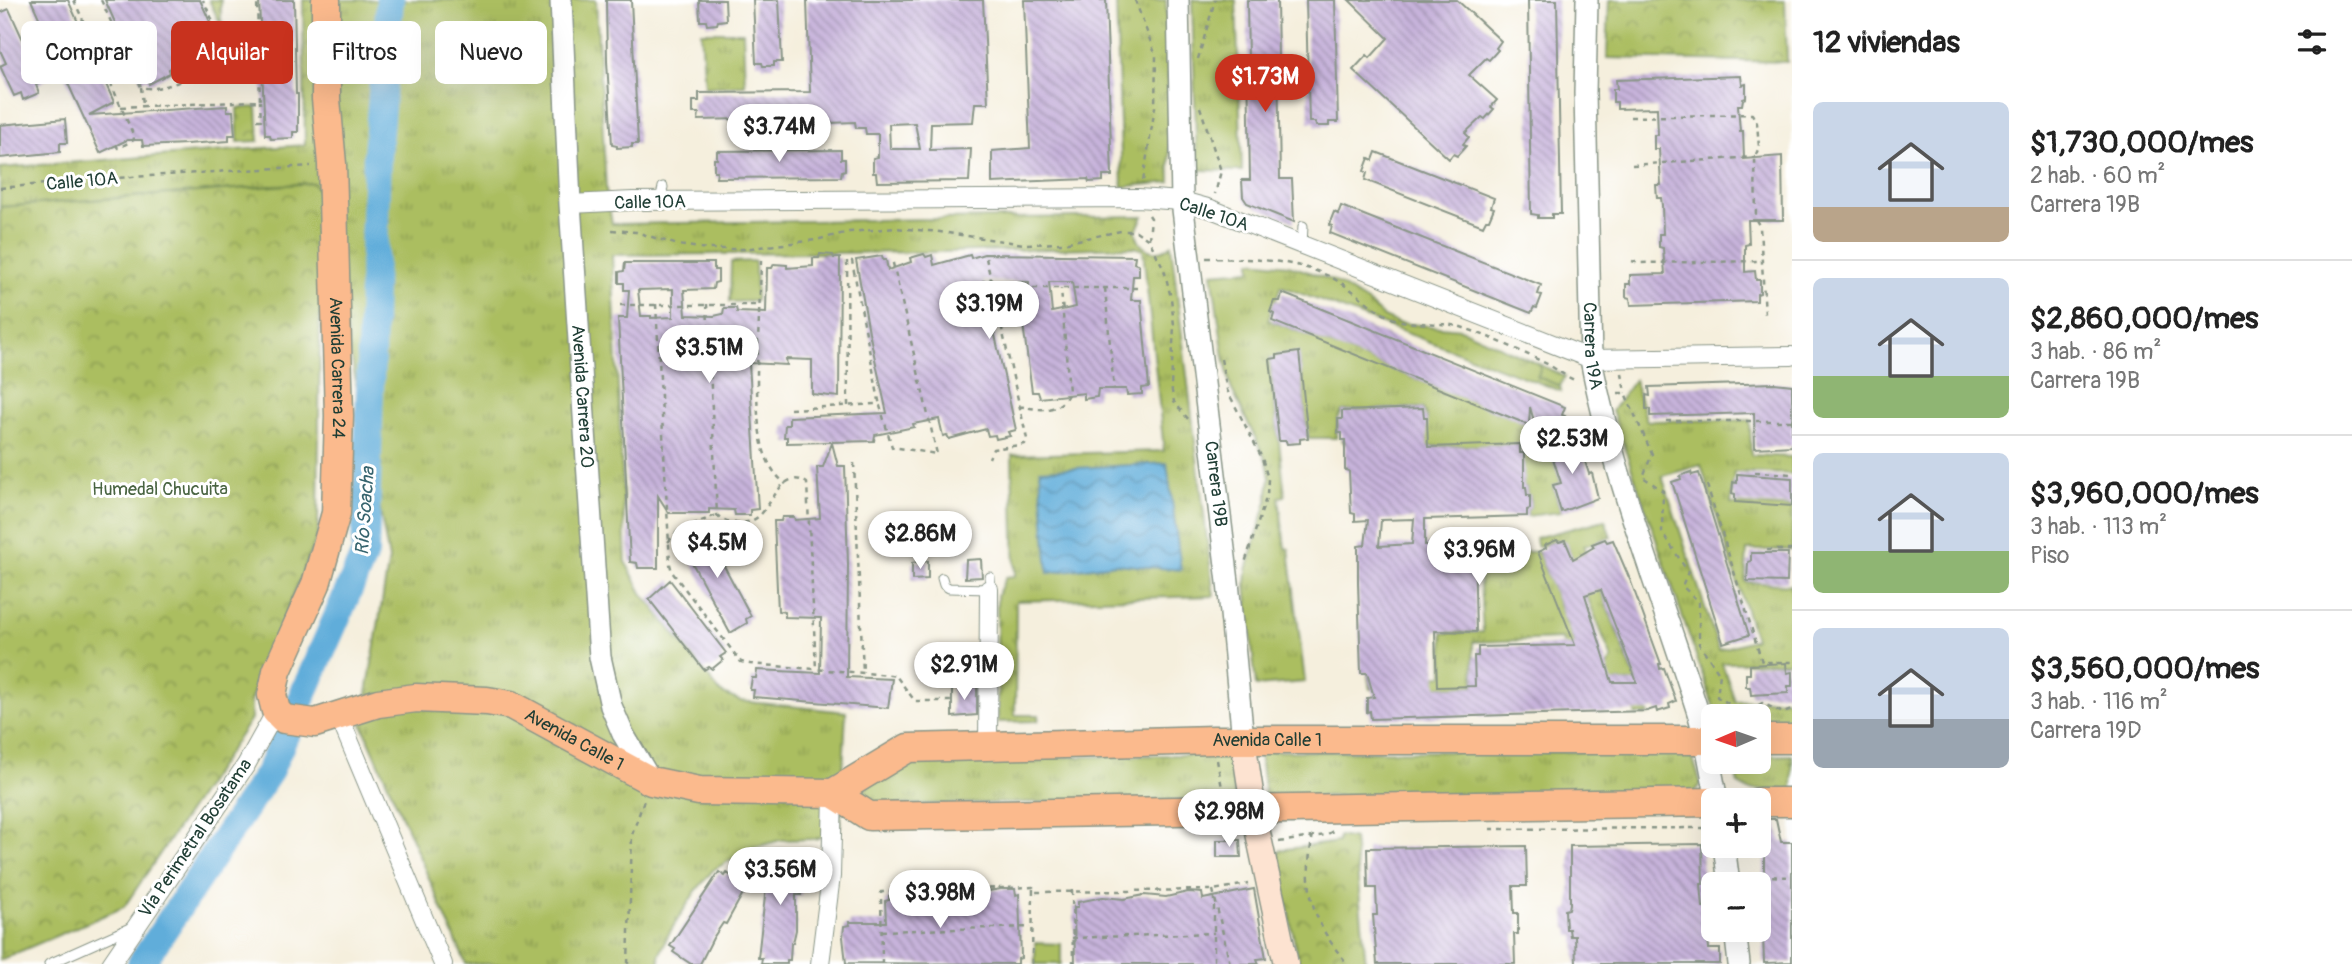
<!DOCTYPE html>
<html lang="es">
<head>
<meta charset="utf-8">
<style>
  :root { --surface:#fff; --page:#f6f6f6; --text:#222; --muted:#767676; --line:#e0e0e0; --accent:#c8321e }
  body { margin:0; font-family:Pangolin,sans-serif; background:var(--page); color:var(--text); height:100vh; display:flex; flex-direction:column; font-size:26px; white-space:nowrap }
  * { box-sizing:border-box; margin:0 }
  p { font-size:23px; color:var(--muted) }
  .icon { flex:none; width:38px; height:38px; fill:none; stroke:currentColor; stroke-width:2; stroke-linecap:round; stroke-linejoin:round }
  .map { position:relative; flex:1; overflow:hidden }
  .sheet { display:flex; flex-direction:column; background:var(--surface); width:560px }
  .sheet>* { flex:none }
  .hud { position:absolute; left:21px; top:21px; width:665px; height:63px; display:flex; gap:14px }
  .needle { width:46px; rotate:268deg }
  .fabs { position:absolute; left:1701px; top:704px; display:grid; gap:14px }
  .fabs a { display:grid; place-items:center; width:70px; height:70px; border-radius:10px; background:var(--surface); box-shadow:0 7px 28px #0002; font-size:35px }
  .price { position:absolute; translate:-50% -60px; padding:0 16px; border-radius:24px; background:#fff; color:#222; font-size:23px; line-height:46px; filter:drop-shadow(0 2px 4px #0008) }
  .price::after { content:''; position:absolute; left:50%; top:42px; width:21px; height:16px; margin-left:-10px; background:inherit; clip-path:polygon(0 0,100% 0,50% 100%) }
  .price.selected { background:var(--accent); color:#fff }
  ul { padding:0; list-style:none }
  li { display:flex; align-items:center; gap:21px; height:175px; padding:0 21px }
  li+li { border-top:2px solid var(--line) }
  li span { display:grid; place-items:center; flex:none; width:196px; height:140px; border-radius:10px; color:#555 }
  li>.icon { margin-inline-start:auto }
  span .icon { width:84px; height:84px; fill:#fffc; stroke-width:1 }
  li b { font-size:30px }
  h2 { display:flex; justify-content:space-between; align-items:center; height:84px; padding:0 21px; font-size:30px }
  .chip { padding:0 24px; border-radius:10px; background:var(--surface); box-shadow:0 7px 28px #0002; font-size:24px; line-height:63px }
  .chip.selected { background:var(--accent); color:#fff }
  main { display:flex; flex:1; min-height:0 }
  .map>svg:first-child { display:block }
  .grass { fill:url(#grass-tufts); stroke:#657e4a; stroke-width:2; fill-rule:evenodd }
  .park { fill:url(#park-crowns); stroke:#657e4a; stroke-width:2 }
  .pitch { fill:#abbe61; stroke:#657e4a; stroke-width:2 }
  .water { fill:url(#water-waves); stroke:#407587; stroke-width:2 }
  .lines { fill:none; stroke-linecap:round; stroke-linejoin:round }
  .river { stroke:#61adda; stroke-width:28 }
  .building { fill:url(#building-back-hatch); fill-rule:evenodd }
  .service-casing { stroke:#8a9688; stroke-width:11 }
  .minor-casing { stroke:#8a9688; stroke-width:20 }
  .tertiary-casing { stroke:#8a9688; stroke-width:24 }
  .secondary-casing { stroke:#8a9688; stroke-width:27 }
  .primary-casing { stroke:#8a9688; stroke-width:31 }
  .path { stroke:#8a9688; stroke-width:2.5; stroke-dasharray:5 5; stroke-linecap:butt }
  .service { stroke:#fff; stroke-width:9 }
  .minor { stroke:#fff; stroke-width:18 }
  .tertiary { stroke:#fff; stroke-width:21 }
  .secondary { stroke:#fde3d1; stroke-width:24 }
  .primary { stroke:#fbba8d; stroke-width:28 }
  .labels { text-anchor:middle; stroke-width:6; stroke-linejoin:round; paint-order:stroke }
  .street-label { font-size:18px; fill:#1f3d34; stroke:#fff }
  .park-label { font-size:18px; fill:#496442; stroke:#fff }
  .water-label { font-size:19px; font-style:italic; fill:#36646e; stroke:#fff }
</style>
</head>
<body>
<main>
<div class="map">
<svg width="1792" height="964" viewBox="0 0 1792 964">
  <defs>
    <pattern id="grass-tufts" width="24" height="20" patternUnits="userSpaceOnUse" patternTransform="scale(1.75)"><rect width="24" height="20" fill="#abbe61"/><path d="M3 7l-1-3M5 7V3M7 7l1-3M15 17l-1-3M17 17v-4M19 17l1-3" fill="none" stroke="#8b9c51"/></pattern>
    <pattern id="park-crowns" width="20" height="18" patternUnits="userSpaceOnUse" patternTransform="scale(1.75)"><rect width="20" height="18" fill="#abbe61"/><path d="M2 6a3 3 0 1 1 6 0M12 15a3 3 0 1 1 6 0" fill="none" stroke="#8b9c51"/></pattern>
    <pattern id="water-waves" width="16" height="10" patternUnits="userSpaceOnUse" patternTransform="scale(1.75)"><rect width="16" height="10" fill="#61adda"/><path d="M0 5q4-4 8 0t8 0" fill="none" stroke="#4f8eb2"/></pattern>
    <pattern id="building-back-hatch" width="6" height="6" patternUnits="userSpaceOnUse" patternTransform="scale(1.75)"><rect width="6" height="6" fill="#c7b3db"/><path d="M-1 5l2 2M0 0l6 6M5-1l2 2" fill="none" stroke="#a193b2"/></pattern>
  </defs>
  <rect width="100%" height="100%" fill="#fff"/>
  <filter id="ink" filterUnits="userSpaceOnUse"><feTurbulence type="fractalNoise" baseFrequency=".0143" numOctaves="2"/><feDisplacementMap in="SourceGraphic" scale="14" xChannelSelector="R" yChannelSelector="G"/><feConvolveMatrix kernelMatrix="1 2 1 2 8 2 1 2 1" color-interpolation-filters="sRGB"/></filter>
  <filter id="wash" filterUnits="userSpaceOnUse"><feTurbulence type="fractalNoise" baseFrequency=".00686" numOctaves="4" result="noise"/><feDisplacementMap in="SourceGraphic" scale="28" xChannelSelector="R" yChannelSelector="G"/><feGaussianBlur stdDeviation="1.57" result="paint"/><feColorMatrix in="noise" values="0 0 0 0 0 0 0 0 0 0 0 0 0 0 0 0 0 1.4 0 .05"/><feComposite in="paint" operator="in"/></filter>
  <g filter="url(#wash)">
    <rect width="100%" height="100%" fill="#f5efdd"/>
    <path class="grass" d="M209,0H221V20L227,32L232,31V48Z
      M303,0H596L606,190L612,224L1143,216L1136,231C1138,250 1156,258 1171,245L1214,596L1016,601L1015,715H1039L1038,721L998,722L997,596L1006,577L1015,576L1012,455L1164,451L1143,250L1135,247L939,252L612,255L626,563L642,593L721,693L740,701L846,712L840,828L816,839L781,840L752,848L713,870L695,892L668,935L659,956L660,964H466L362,724L389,559L321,195L313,183L0,207V168L305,145Z
      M1116,0H1166L1170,182L1122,187Z
      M1192,0H1236L1242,171L1197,170Z
      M701,32H743L745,85L705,87Z
      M1251,261L1289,265L1334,281L1367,302L1384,317L1398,323L1461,329L1541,365L1538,377L1560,386L1561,391L1281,286L1268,320L1272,321L1554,434L1555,441L1549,444L1561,483L1553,486L1561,512L1527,516V510L1530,508V496L1527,495L1526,487L1355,491L1520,453V445L1349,448L1342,440L1424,438L1427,417L1423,408L1342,411L1338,419L1336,438H1308L1299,357C1288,353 1280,353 1270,360L1285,496L1279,497L1285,548L1289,549L1305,682L1256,686L1246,585L1247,570L1267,501L1270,478L1267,462L1231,388L1224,357L1212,273L1251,270Z
      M1634,380L1647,421L1750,420L1751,455L1792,457V474L1734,472L1731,504L1792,508V550H1747L1745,582L1792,585V662L1722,663L1735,701L1792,699V727H1759V716H1722L1714,708L1612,411ZM1701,465L1755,639L1719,650L1662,476Z
      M1605,520L1611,537L1584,546L1649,715H1635V691L1631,682L1574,684L1562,639L1473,642L1474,686L1370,689L1368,676L1444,675L1443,633L1483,632L1478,550L1538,552L1585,669L1607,666L1612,659L1565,541L1557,540L1538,547L1535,538Z
      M1265,751L1691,752L1701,784L1691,795L1265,796L1260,755Z
      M1229,754L1235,799L859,805L857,798L871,783L917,760Z
      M1792,755V790H1749L1738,784L1733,761H1759V756Z"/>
    <path class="park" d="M1609,0H1785L1787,62L1607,58Z
      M257,107L259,141L238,142L237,108Z
      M313,183L321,195L318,534L251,699V719L124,907L0,960V207Z
      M1541,365L1565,377L1560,386L1538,377Z
      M1339,836L1354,839L1366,964H1299L1278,858L1280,850L1338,842Z"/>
    <path class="pitch" d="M755,261L756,301L730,302L731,262Z
      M1035,943L1061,944V964H1035Z"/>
    <path class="water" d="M1167,463L1181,570L1115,564L1048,573L1040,470Z"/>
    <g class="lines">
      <path class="river" d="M141,964L269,772L365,553L377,155L390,0"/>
    </g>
    <g id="blocks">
      <path class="building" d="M31,0H68L114,102L89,115L227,106V111H233L235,135H229V141L186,144L143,146L142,140H127L100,153L59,64L60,72L36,85L39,93L23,100L21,93L14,96L0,66L6,63L0,50V13L9,9L29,53L51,44Z
        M105,0H200L223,50L219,52L221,57L200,68L197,62L192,65L189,59L169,69L170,73L149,84L147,78L141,81Z
        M259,0H294L296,94H298V132H293V138L271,139L270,135H265Z
        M606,0H631L638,144H632V147L617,148V146L612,145L607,61Z
        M699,0H725L726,20L718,21L717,24L707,25L706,21H700Z
        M753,0H779L782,62H774V66H763L762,63H756Z
        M807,0H983L988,103H975L973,122L931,123L930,150L971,149L969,181L877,182L876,173H873V158L878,157V134H866L865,128H856L855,122L829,123V127H818V123L811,124V112H787L786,118L698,120L699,113H693V101H699V93L810,92ZM915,123L920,149H890L889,124Z
        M1024,0H1106L1112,176H1103V181L1089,182L1088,179L992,183V151L1030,148Z
        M1247,0H1277L1280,179H1292L1294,222L1247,203L1243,197L1242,180H1250Z
        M1306,0H1335L1338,122H1329V126H1316L1315,122H1309Z
        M1349,0H1457L1501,41L1496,48L1498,50L1489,60L1486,58L1469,75L1497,100L1491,107L1494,109L1485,119L1482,117L1465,133L1469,137L1463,144L1466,146L1457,156L1453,154L1449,159L1353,70L1367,55L1370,58L1388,38Z
        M1528,0H1557L1561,214H1552V218H1538V215L1531,214Z
        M1741,76L1742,85L1746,84V98L1743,99L1742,105H1738L1740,131H1743L1744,159L1782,156L1783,220H1748L1749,244L1745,245V272L1755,271L1756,280H1760V293L1757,294V301L1631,305L1630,298L1626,297V284H1630V275L1665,274L1663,248L1659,247V234H1663L1662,205L1661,198H1657L1656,185H1661L1659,149H1654V135H1658L1657,108L1617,109V102H1613V89H1617L1616,80Z
        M65,119L67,143H60V152L0,158V125Z
        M841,150V159H845V170L842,171L841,177L716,178L717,171H714V159H717V151Z
        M1376,152L1494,198L1491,207L1494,208L1489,220H1486L1483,226L1365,180L1367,173L1364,171L1369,158L1373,160Z
        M1341,206L1541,285L1538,294L1542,295L1537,308L1534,307L1531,313L1330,233L1332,226L1329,225L1334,212L1338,214Z
        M820,254L833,255L834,258H840L839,397L812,394V360L786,359L787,365L749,363L758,509L750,510V515H735L734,510L709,509V513H669L658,496V568H638L637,563L630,562L618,318H627L629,290H624V283H619V272L624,271L625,263H714V270H718V282L714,283L713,289L684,290L686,315L714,316L723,314L724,308H736L737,312L766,313L767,268H772L774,264L787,265V268L813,266V258H819ZM673,289V317L651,318V316H641L638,290Z
        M924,254L926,257L932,255L934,265L970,255L971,258L984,254L1135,256L1134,263L1139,265V276H1133L1131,300H1141L1149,387L1142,388V394L1127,395L1126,389H1098L1097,397L1084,399V393L1040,398L1038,392H1032L1021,309L1029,307V282L983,281L1016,430L1008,432L1010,436L996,439L995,435L988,436L986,429L949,439L947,435L943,436L939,419L913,424L914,427L875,435L874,441L787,443V437H784L785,425H789V417L887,413L869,332L856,260L882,256L883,260H886L888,270L911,262L910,258ZM1049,282H1072L1076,307L1052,312Z
        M1282,293L1565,407L1562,415L1565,416L1563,420L1570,442L1536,428L1530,407L1529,425L1272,321L1274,314L1270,312L1274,301H1280Z
        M1299,352L1308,438L1300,439V443L1287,444L1286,441H1279L1270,359L1277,358V355Z
        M1774,383L1792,385V446L1755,448L1754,413L1650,416V409H1646V395L1650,396L1649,387Z
        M1423,408L1424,417H1427L1428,447L1520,444V453H1524V487H1526L1527,495H1530V509L1527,510V516L1425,519V545L1466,543V547H1474L1476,632L1435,631L1437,687L1475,686L1474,656H1478V647L1575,645L1538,552L1546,548L1545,545L1557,540L1559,542L1565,540L1573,559L1594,547L1592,544L1605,539L1607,542L1613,540L1631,582L1661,664H1659L1660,669L1664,668L1676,701L1669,704L1670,708L1657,712L1656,708L1647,711L1371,719L1370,711L1367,712V698L1374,697L1367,673H1361L1358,583V546L1365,545L1368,520L1355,521V514L1351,513L1349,471L1345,470V440H1342V433H1338V419H1342V411ZM1414,519L1412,544L1379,546L1381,520ZM1601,590L1637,682H1612L1585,595Z
        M1579,442L1589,474L1592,473L1598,498L1561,512L1553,485L1561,483L1548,443Z
        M832,443L838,466H845L848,565L847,677L892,679L888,708L753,697L754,690H750L752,678H756L757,670L820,673L821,618L785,617V612L778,611L774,521H781L782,517H794L795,520L820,518L817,467H823Z
        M1691,472L1692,475L1699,473L1749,635L1723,643L1672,482L1681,479L1680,476Z
        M1737,474L1792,478V506L1735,502V494L1732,493L1733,482L1737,483Z
        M703,527L751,616L746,619L747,623L730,633L683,546L687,542L685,539Z
        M1751,553H1788L1787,582L1747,581L1748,562L1751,561Z
        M981,559L982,577L965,578L966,560Z
        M928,561V579L912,580V563Z
        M670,580L726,653L720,657L723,660L712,669L709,667L704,670L649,599Z
        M1786,663L1787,673L1792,672V686H1788V693L1751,695L1750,687H1746V674H1750V665Z
        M952,687H977V715L952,717Z
        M1766,819H1776L1781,842H1792V962L1764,963L1763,933H1770L1769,910H1764V842H1769Z
        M1217,840H1240L1241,857H1217Z
        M1702,844L1703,884H1701L1703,907H1706L1709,949H1720V964H1576L1575,936H1570L1569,929H1566L1565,910L1569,909L1570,904V846Z
        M1526,846L1527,886H1513L1514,913H1518V934H1514L1515,964H1377L1373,915H1377L1376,888H1368L1367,848Z
        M778,849L797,851V855H800L801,895H796V930L793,943H791L790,960H787V964H761L762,958H758L770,852H777Z
        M719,872L725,876L727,873L747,886L726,924L723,923L713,938L700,964H691L673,952L675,949L670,946Z
        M1001,889H1015L1016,895L1019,894L1021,958L1018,959V964L846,963L843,937L844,926L850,925L849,922H886L885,901L889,900V896L910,892L925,894L926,898L956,891L977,893Z
        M1254,889L1266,958L1257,959L1259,964H1075L1074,907H1078V902L1103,897L1124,899L1144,895L1166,897L1188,892L1202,893L1203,899Z"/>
    </g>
  </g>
  <g filter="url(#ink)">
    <use href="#blocks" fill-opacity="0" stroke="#8a9688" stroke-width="2"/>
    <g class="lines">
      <defs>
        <path id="service" d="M660,201L663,187
          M1302,245L1303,226
          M942,578L944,585L949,588L989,589L990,577
          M49,964L134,926"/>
        <path id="minor" d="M570,204L633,201L1138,198L1182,201L1211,209L1591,359L1792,356
          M341,716L344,728L443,964
          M988,747L989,589
          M111,964L246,765L276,711
          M820,964L831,876L833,793"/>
        <g id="tertiary">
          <path id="s1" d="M561,0L570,204L600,657L611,706L623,734L651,781"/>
          <path id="s2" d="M1178,0L1182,201L1228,582L1243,740"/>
          <path id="s3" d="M1587,0L1585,93L1591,359C1614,482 1662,597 1699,716C1707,743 1711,772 1717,800"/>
          <path d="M1724,845L1729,884"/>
          <path d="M1735,929L1739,964"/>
        </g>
        <path id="secondary" d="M1243,740L1255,819L1286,964"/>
        <g id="primary">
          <path id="s4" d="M326,0V99L332,164L339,416L336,513L316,584L277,671L272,695L276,711L284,719L315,723L378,703L416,698L487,701L511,705L651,781L699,791L833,793L908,748L1214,740H1713"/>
          <path d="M1759,739H1792"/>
          <path d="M833,793L869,816L1713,802"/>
          <path d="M1759,802H1792"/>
        </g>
      </defs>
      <use href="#service" class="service-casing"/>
      <use href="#minor" class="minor-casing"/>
      <use href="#tertiary" class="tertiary-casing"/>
      <use href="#secondary" class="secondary-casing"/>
      <use href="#primary" class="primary-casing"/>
      <path class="path" d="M74,0L133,134L134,140L118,148L116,145
        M101,0L141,87C165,94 205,69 227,59V51L203,0
        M1135,0L1156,56L1155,107L1143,181
        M1198,59L1215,0
        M141,87L143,104
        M121,107L260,101L257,0
        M1200,107L1221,171L1215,194
        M1630,117L1752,114L1757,123L1759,147L1755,157L1756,220L1760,227L1765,315
        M257,120H261L260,101
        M1632,165L1755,157
        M0,188L100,179L311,166
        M612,230L636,232L678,245L708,249H743L816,240L849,232L896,228L940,232L1024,244L1063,243L1121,231H1136L1149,240L1164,269L1171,298L1174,325L1171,386L1174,402L1189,420
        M1149,239L1151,218L1149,215
        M986,258L1027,439L1025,444L993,449L989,458
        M1206,258C1251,259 1296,258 1336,280C1357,291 1376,314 1398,320C1418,326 1440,321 1461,327C1489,336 1523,352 1549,365C1559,371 1566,377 1577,381
        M761,260C760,297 758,335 757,373C757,397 757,425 763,448C767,462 774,475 786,484
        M1632,261L1639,263L1762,261
        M993,288H1137
        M1105,288L1114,390
        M656,304L670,564L672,572L741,662L750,664L890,675L896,676L915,701H952
        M707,304L717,515C728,525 746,526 758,517C772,506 782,467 807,483L816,669
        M620,305H759
        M1221,359L1227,390L1262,458L1268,479L1267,495L1245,563
        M1622,373L1625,393
        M1618,393H1625L1652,454L1643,477L1663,491L1662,532L1688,572L1682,586L1699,602V644L1720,674L1717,697L1746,713L1762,703L1783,713L1792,710
        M848,406L847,260L852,261L880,406
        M1019,406C1039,410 1060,414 1069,392L1061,289
        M790,409L876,404L880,406L892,447L937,454L892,259
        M1666,421H1792
        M854,463L863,673
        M1755,472L1792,474
        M1707,485L1762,662H1792
        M668,542L678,531L716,515
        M1767,550H1792
        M1217,760L1222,788
        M1490,829L1709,828L1712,833
        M1313,835C1302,887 1312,924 1348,964
        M1279,842L1326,835L1333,831
        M1762,876L1792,877
        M1072,890L1073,964
        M1213,890L1230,964
        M1214,896V964
        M881,931L1031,927
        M1072,938L1214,933
        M628,964L632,835L644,800
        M882,964L881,892L1033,887L1036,892L1213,890L1248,884
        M1032,964L1033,887"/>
      <use href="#service" class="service"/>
      <use href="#minor" class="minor"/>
      <use href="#tertiary" class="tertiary"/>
      <use href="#secondary" class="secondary"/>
      <use href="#primary" class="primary"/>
    </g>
  </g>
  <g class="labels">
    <g class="street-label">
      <text transform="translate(82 181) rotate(-5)" y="6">Calle 10A</text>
      <text transform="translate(650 202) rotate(-1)" y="6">Calle 10A</text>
      <text transform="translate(1214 214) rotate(18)" y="6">Calle 10A</text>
      <text dy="6" stroke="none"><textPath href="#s3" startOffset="346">Carrera 19A</textPath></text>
      <text dy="6" stroke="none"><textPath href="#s4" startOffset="368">Avenida Carrera 24</textPath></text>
      <text dy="6" stroke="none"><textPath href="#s1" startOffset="397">Avenida Carrera 20</textPath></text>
      <text dy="6" stroke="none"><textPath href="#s2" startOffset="486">Carrera 19B</textPath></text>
      <text dy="6" stroke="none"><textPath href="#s4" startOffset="1038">Avenida Calle 1</textPath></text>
      <text dy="6" stroke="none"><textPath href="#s4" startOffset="1755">Avenida Calle 1</textPath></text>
      <text transform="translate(195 838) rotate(-56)" y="6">Vía Perimetral Bosatama</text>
    </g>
    <g class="park-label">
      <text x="160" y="495">Humedal Chucuita</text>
    </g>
    <g class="water-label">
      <text transform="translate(364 511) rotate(-86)" y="7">Río Soacha</text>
    </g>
  </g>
</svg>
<div class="fabs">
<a><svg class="needle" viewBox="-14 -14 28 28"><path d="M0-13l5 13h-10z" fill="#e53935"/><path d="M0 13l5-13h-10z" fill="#767676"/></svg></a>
<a>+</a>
<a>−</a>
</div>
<b class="price selected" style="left:1265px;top:114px">$1.73M</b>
<b class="price" style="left:779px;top:164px">$3.74M</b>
<b class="price" style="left:989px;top:341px">$3.19M</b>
<b class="price" style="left:709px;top:385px">$3.51M</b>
<b class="price" style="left:1572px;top:476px">$2.53M</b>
<b class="price" style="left:920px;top:571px">$2.86M</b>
<b class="price" style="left:717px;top:580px">$4.5M</b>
<b class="price" style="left:1479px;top:587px">$3.96M</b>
<b class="price" style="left:964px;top:702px">$2.91M</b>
<b class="price" style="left:1229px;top:849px">$2.98M</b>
<b class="price" style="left:780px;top:907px">$3.56M</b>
<b class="price" style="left:940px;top:930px">$3.98M</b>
<div class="hud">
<a class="chip">Comprar</a>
<a class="chip selected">Alquilar</a>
<a class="chip">Filtros</a>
<a class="chip">Nuevo</a>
</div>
</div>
<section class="sheet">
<h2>12 viviendas<svg class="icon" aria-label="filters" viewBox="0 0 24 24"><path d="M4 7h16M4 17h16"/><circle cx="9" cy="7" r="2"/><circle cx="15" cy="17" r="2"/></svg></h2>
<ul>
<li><span style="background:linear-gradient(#c9d6e8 75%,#b9a48a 0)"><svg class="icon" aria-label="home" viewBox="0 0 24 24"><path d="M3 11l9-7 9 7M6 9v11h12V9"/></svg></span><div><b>$1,730,000/mes</b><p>2 hab. · 60 m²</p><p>Carrera 19B</p></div></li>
<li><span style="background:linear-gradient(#c9d6e8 70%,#8fb573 0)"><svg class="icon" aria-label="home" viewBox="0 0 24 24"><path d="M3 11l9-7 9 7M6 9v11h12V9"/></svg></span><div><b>$2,860,000/mes</b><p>3 hab. · 86 m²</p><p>Carrera 19B</p></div></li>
<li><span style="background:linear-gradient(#c9d6e8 70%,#8fb573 0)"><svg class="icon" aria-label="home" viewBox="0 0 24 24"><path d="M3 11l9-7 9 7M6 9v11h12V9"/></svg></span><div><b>$3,960,000/mes</b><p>3 hab. · 113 m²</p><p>Piso</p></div></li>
<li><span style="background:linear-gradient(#c9d6e8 65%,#9aa5b1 0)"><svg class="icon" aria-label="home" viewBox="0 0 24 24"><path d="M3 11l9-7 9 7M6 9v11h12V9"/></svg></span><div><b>$3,560,000/mes</b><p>3 hab. · 116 m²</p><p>Carrera 19D</p></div></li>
</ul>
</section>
</main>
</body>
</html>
